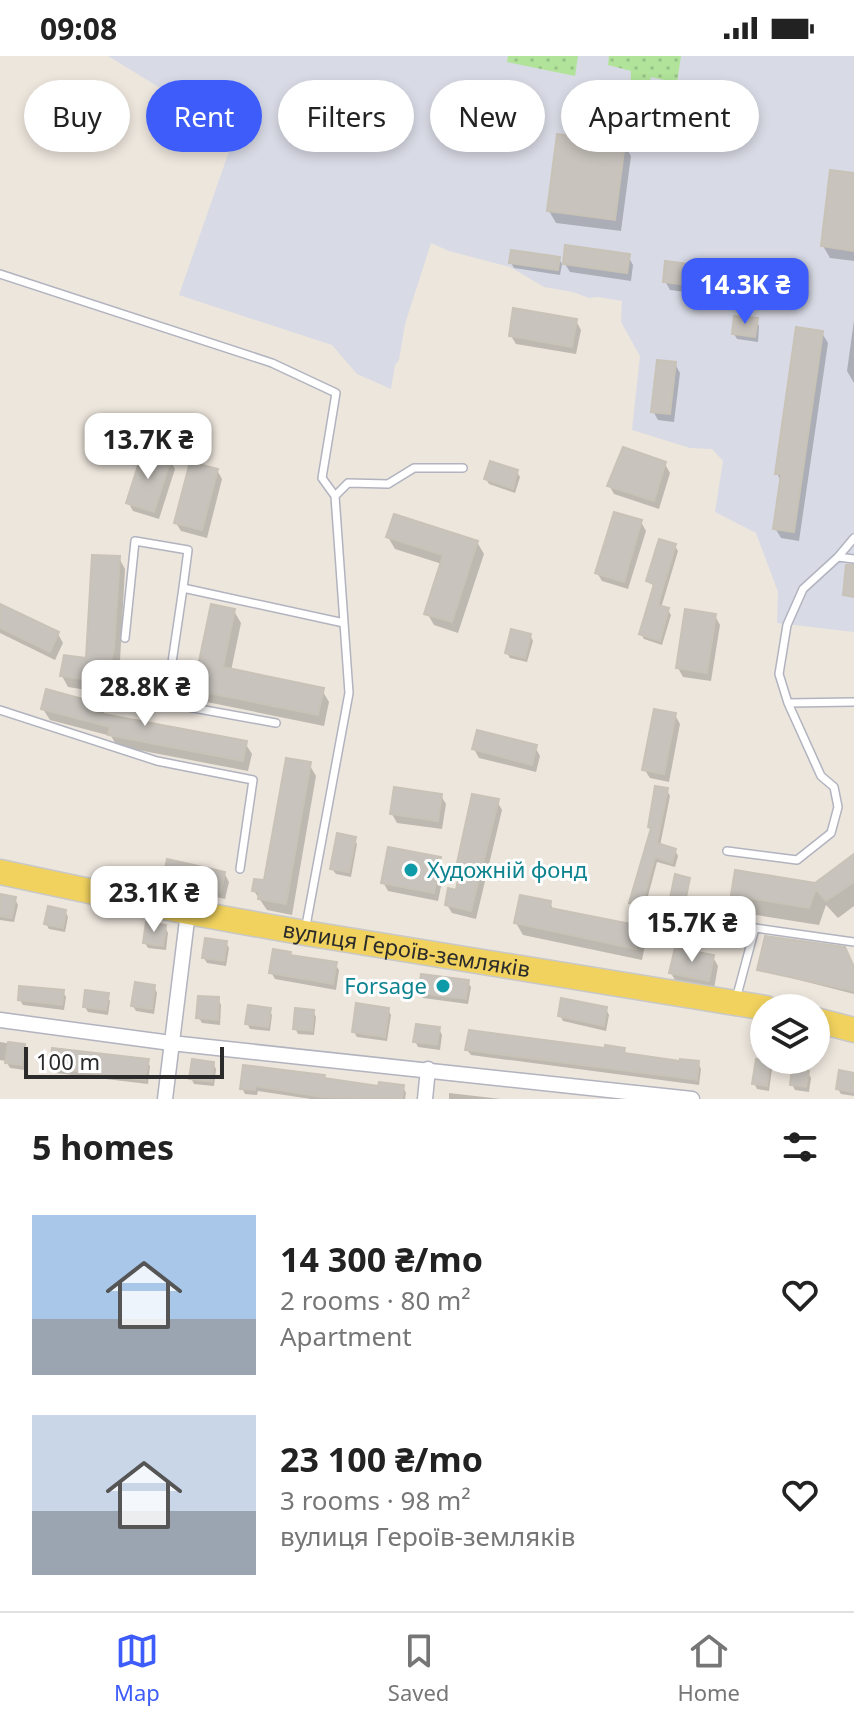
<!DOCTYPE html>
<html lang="en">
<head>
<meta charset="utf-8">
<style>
  :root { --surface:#fff; --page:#f6f6f6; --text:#222; --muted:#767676; --line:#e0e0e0; --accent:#3d5cfa }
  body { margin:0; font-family:"Noto Sans",sans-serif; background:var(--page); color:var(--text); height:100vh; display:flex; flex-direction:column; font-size:30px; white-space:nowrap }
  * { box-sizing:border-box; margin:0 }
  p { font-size:26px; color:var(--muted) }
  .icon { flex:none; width:44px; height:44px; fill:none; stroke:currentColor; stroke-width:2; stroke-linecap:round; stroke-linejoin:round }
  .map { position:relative; height:1043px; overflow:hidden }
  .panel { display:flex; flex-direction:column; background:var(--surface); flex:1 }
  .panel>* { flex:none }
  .banner { position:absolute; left:24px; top:24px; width:806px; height:72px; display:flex; gap:16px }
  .controls { position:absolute; left:750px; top:938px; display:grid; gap:16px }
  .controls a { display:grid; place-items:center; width:80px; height:80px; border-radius:50%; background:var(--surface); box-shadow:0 4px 12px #0003; font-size:40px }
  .scale { position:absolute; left:24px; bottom:20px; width:200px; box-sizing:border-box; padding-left:8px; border:4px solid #2b2b2b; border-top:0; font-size:22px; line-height:28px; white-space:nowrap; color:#2b2b2b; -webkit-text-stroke:6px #fff; paint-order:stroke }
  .price { position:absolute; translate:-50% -68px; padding:0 18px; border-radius:16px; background:#fff; color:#222; font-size:26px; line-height:52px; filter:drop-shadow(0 2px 4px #0008) }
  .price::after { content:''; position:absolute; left:50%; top:48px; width:24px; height:18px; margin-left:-12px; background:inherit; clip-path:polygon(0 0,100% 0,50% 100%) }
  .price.active { background:var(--accent); color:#fff }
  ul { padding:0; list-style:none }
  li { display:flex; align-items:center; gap:24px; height:200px; padding:0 32px }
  li span { display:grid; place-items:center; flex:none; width:224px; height:160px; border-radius:0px; color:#555 }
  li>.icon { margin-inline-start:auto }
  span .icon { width:96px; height:96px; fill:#fffc; stroke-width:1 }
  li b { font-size:34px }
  h2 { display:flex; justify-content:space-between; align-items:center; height:96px; padding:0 32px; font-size:34px }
  .tag { padding:0 28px; border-radius:36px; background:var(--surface); box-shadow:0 4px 12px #0003; font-size:28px; line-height:72px }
  .tag.active { background:var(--accent); color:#fff }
  .status { display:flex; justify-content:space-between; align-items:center; height:56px; padding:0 40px; background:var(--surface); direction:ltr }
  .status svg { height:22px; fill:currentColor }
  .dock { display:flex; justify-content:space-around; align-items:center; height:112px; border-top:2px solid var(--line); background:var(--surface); font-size:22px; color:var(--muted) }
  .dock a { display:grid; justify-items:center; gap:4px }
  .dock .active { color:var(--accent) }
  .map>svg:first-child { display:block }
  .airport { fill:#d8dae5 }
  .grass { fill:url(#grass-dots) }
  .shadow { fill:#0003 }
  .building { fill:#c8c3bd; stroke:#c8c2b7; stroke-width:2 }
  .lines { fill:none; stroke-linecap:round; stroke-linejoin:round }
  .service-casing { stroke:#b1b3bf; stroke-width:10 }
  .minor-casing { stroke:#b1b3bf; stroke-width:17 }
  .primary-casing { stroke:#c8c8c8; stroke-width:27 }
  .service { stroke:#fff; stroke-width:7 }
  .minor { stroke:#fff; stroke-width:14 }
  .primary { stroke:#f1d25e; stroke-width:24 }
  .culture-dot { fill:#0f9aa8; stroke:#fff; stroke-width:3 }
  .labels { text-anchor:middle; stroke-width:6; stroke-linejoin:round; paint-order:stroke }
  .culture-label { font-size:22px; fill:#0d838f; stroke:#fff; text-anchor:start }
  .street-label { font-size:22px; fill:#2b2b2b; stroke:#fff }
</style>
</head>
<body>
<div class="status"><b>09:08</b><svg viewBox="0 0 49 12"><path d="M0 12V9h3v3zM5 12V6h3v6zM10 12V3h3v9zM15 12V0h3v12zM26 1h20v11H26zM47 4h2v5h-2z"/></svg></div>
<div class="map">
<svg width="854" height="1043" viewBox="0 0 854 1043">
  <defs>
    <pattern id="grass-dots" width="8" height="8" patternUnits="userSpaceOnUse" patternTransform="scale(2)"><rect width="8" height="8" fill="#b1e39a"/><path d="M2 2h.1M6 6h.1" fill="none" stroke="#98c385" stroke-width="1.8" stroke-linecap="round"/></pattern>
  </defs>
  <rect width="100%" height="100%" fill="#ede6dd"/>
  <path class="airport" d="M108,0H854V576L777,567L778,536L756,477L715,456L723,405L712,393L690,392L632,374L640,300L621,266L622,245L598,241L589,242L573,236L544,231L510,211L449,195L431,187L405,268L399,304L395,309L391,333L357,318L332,289L179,239L235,78Z"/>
  <path class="grass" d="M508,0H578L575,20L507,6Z
    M609,0H681L677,27L651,21L643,76L629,73L631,15L608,9Z"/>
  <path class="shadow" d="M624,88L631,100L621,175L556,167L549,155Z
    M854,119V205L830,202L823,190Z
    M628,200L633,209L631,225L570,216L565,208Z
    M559,203L562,208L560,219L514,212L511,207Z
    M728,215L733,223L731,242L670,234L665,225Z
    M756,264L759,270L758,286L737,283L734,278Z
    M854,264V327L847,315Z
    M576,265L581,274L576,298L516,288L511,280Z
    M822,277L828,287L799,485L781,482L775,472L781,426L777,417Z
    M675,308L680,317L674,366L658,364L653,355Z
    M170,404L175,413L159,463L133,455L128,446Z
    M665,408L670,417L659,453L614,438L609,429Z
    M217,414L222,423L207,482L181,475L176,467Z
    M517,416L520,421L515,437L489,428L486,423Z
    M641,466L646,475L628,533L602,525L597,517Z
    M388,481L477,486L484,498L458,577L434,569L427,557L442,508L395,493Z
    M675,490L678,495L661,552L668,554L671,559L662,589L644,583L641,578L655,531L648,525Z
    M119,502L125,513L120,605L112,638L68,631L62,620L88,605Z
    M0,550L58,578L63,587L55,604L0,577Z
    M234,555L241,567L231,615L322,634L329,646L324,670L202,645L195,633Z
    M715,560L720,569L711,625L683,621L678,612Z
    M530,579L533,585L527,606L510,602L507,597Z
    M99,649L106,660L245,687L252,698L248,715L117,690L111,680L50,664L43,653Z
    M675,659L680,668L669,726L650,722L644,713Z
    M535,691L540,700L536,716L479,702L474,693Z
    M309,708L316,720L292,859L267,854L254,835L266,827Z
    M667,734L670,740L660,790L675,794L678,800L675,811L657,806L644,855L634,852L631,847L652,775L650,771Z
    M441,740L446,748L442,773L397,767L392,758Z
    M497,745L502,754L476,863L452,857L447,849L457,836L462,813L459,807Z
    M354,783L357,788L351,821L336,818L332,813Z
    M854,801V850L838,862L826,849L819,869L743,857L733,839L815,829Z
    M439,803L445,811L438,845L388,835L383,826Z
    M224,817L229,826L225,843L170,831L165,822Z
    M0,840L15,843L18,849L14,866L0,864Z
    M550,847L554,855L640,872L646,884L642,904L523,879L516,867Z
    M65,855L68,861L65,876L49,873L46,868Z
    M165,871L168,877L166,894L148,892L145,887Z
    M226,887L229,892L226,910L207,907L204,902Z
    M290,897L292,901L335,908L339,914L336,934L275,923L271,916Z
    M713,901L718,910L714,933L676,926L671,917Z
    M854,912V938L760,914Z
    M467,926L471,931L468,948L423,942L420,937Z
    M154,931L157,937L154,958L136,955L133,950Z
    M63,936L66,941L64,954L23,949L20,944Z
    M107,939L110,945L108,959L88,956L85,951Z
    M218,943L221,949L220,969L202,967L199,962Z
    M606,953L609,959L606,975L563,965L560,959Z
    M269,954L272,959L270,975L250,973L247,967Z
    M388,954L391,959L387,985L357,981L354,976Z
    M313,955L316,961L314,979L298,978L295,972Z
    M439,973L442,979L440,994L418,991L415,985Z
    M0,986L24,990L27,995L25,1014L10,1012L6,1005L0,1004Z
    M467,994H624L627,999L698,1007L701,1013L699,1029L471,999Z
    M147,1005L150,1010L148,1028L55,1017L52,1011Z
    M769,1007L772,1013L769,1035L757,1033L754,1027Z
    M213,1008L216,1013L214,1030L194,1028L191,1022Z
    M245,1011L324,1021L326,1024L380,1032L403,1031L406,1037L405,1043H311L258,1035L257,1039L245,1038L242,1032Z
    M808,1017L811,1022L809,1036L795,1034L792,1028Z
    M853,1019L854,1040L841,1038L838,1033Z
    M449,1037L501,1043H449Z"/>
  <path class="building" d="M557,78L625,87L615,164L547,155Z
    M830,114L854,117V195L821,190Z
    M565,189L630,198L627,217L563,208Z
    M511,194L560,201L558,214L509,207Z
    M665,205L730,213L727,234L663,226Z
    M513,252L577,263L572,291L509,280Z
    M734,260L758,262L755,281L732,278Z
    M796,271L823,275L794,476L773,473L781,418H775Z
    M657,304L676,306L670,358L651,356Z
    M623,391L666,406L654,445L607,430Z
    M143,394L171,403L154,456L126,447Z
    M490,405L518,414L513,433L484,423Z
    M190,406L218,413L202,474L174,467Z
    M614,456L642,464L624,526L595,517Z
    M394,458L478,485L452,566L424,558L443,499L386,481Z
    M659,483L676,488L658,549L669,552L660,585L639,578L654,528L646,525Z
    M92,499L120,500L114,593L106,627L60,620L64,599L86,602Z
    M846,509H854V541L843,539Z
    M0,548L59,576L50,596L0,572Z
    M211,548L235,553L223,611L324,632L318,659L193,634Z
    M685,553L716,558L707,617L676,612Z
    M511,573L531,578L525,602L505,597Z
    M46,633L101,648L98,657L247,685L243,705L108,679L110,671L41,653Z
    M654,653L676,657L664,718L642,714Z
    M477,674L537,689L532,709L472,693Z
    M286,702L311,706L286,848L258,843L259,836L252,835L254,823L264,824Z
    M655,730L668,732L657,787L676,793L672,807L655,801L642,850L629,847L651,772L648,771Z
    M394,731L442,738L438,765L390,758Z
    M472,738L499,743L471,855L445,849L448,832L456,834L461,808L457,807Z
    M337,777L356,781L349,816L330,813Z
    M388,791L441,801L434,837L381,827Z
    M854,798V826L826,845L816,833L809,852L731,839L735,814L815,827Z
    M167,803L225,816L221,836L163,823Z
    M675,818L690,822L682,861L667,857Z
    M0,838L16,841L12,862L0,860Z
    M520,839L551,845L550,852L641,870L636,893L514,867Z
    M48,850L66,854L63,872L44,868Z
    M146,866L166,869L163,890L143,887Z
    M765,880L845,891L854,911V935L757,914Z
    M205,882L227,885L224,905L202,902Z
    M675,892L714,899L709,925L669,917Z
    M273,893L291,896L290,899L337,906L333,928L269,917Z
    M421,918L469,924L466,943L418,937Z
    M135,926L155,929L152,953L131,950Z
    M19,930L64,934L62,949L18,944Z
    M85,934L109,937L106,954L83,951Z
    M198,940L219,941L218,964L196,962Z
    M561,942L607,951L604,970L558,960Z
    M356,947L389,952L385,981L352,976Z
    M248,949L271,952L268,971L245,968Z
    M295,952L314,954L312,975L293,973Z
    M416,968L440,971L437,989L413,986Z
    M469,974L605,992V989L625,992L624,997L680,1005V1003L699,1005L697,1024L465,994Z
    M8,986L25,988L22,1009L5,1007Z
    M52,992L149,1003L145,1024L50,1012Z
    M192,1003L214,1006L212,1026L189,1023Z
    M756,1003L770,1005L767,1030L752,1028Z
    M243,1009L325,1019L324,1022L378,1030L379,1026L404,1029L402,1043L322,1041L255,1030V1034L240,1033Z
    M792,1013L809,1015L806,1031L790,1029Z
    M839,1014L854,1017L852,1036L836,1033Z"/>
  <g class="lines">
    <defs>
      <path id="service" d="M0,218L272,307L336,337L322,422L335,440L349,637L305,875
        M335,440L348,427L388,428L414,412H463
        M838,501L854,503
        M125,582L135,485L188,494L183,532
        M788,647L854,646
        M0,654L157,705L253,724L240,813
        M276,667L166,647L183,532L344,567
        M727,795L797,804L831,777L838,751L834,731L821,720L788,647L779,618L787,569L803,533L838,501L854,482
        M736,943L755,872L854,886"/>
      <path id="minor" d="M0,964L171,987L692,1043
        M165,1043L188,856
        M425,1043L428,1013"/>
      <g id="primary">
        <path id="s1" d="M0,816L188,856L305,877L766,952"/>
        <path d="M816,964L854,974"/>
      </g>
    </defs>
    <use href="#service" class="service-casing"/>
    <use href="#minor" class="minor-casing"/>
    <use href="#primary" class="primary-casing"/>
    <use href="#service" class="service"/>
    <use href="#minor" class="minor"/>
    <use href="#primary" class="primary"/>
  </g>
  <g class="culture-dot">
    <circle cx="411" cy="814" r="8"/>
    <circle cx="443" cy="930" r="8"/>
  </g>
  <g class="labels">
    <g class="culture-label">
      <text x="427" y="822">Художній фонд</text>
      <text x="427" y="938" text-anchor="end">Forsage</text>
    </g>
    <g class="street-label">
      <text dy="8" stroke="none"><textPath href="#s1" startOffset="414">вулиця Героїв-земляків</textPath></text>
    </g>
  </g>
</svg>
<div class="controls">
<a><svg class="icon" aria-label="layers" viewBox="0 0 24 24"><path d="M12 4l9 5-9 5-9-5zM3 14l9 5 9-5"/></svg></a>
</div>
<div class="scale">100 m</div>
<b class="price active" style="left:745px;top:270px">14.3K ₴</b>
<b class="price" style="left:148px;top:425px">13.7K ₴</b>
<b class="price" style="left:145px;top:672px">28.8K ₴</b>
<b class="price" style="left:154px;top:878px">23.1K ₴</b>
<b class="price" style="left:692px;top:908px">15.7K ₴</b>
<div class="banner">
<a class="tag">Buy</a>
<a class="tag active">Rent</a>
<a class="tag">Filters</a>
<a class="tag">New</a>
<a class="tag">Apartment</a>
</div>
</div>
<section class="panel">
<h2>5 homes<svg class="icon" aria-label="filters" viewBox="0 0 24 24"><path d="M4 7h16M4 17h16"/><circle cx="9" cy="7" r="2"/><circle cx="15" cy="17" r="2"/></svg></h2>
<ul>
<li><span style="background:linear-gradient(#a9c7e8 65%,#9aa5b1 0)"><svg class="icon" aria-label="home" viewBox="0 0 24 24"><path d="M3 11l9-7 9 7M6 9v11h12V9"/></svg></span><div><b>14 300 ₴/mo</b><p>2 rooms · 80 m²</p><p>Apartment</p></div><svg class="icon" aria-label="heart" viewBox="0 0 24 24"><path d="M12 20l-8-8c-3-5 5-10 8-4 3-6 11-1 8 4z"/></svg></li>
<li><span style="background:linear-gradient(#c9d6e8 60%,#9aa5b1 0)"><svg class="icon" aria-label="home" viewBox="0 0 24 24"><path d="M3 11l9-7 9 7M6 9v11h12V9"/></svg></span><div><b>23 100 ₴/mo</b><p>3 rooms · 98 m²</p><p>вулиця Героїв-земляків</p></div><svg class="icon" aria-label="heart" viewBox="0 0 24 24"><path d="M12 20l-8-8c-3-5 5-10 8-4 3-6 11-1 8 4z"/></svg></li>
</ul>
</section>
<nav class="dock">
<a class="active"><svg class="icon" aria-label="map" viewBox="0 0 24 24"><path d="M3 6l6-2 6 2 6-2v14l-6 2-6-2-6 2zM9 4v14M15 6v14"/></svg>Map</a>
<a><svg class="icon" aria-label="saved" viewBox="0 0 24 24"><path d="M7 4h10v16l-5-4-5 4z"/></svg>Saved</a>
<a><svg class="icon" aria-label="home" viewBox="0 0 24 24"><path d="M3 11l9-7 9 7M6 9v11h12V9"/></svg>Home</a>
</nav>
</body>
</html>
